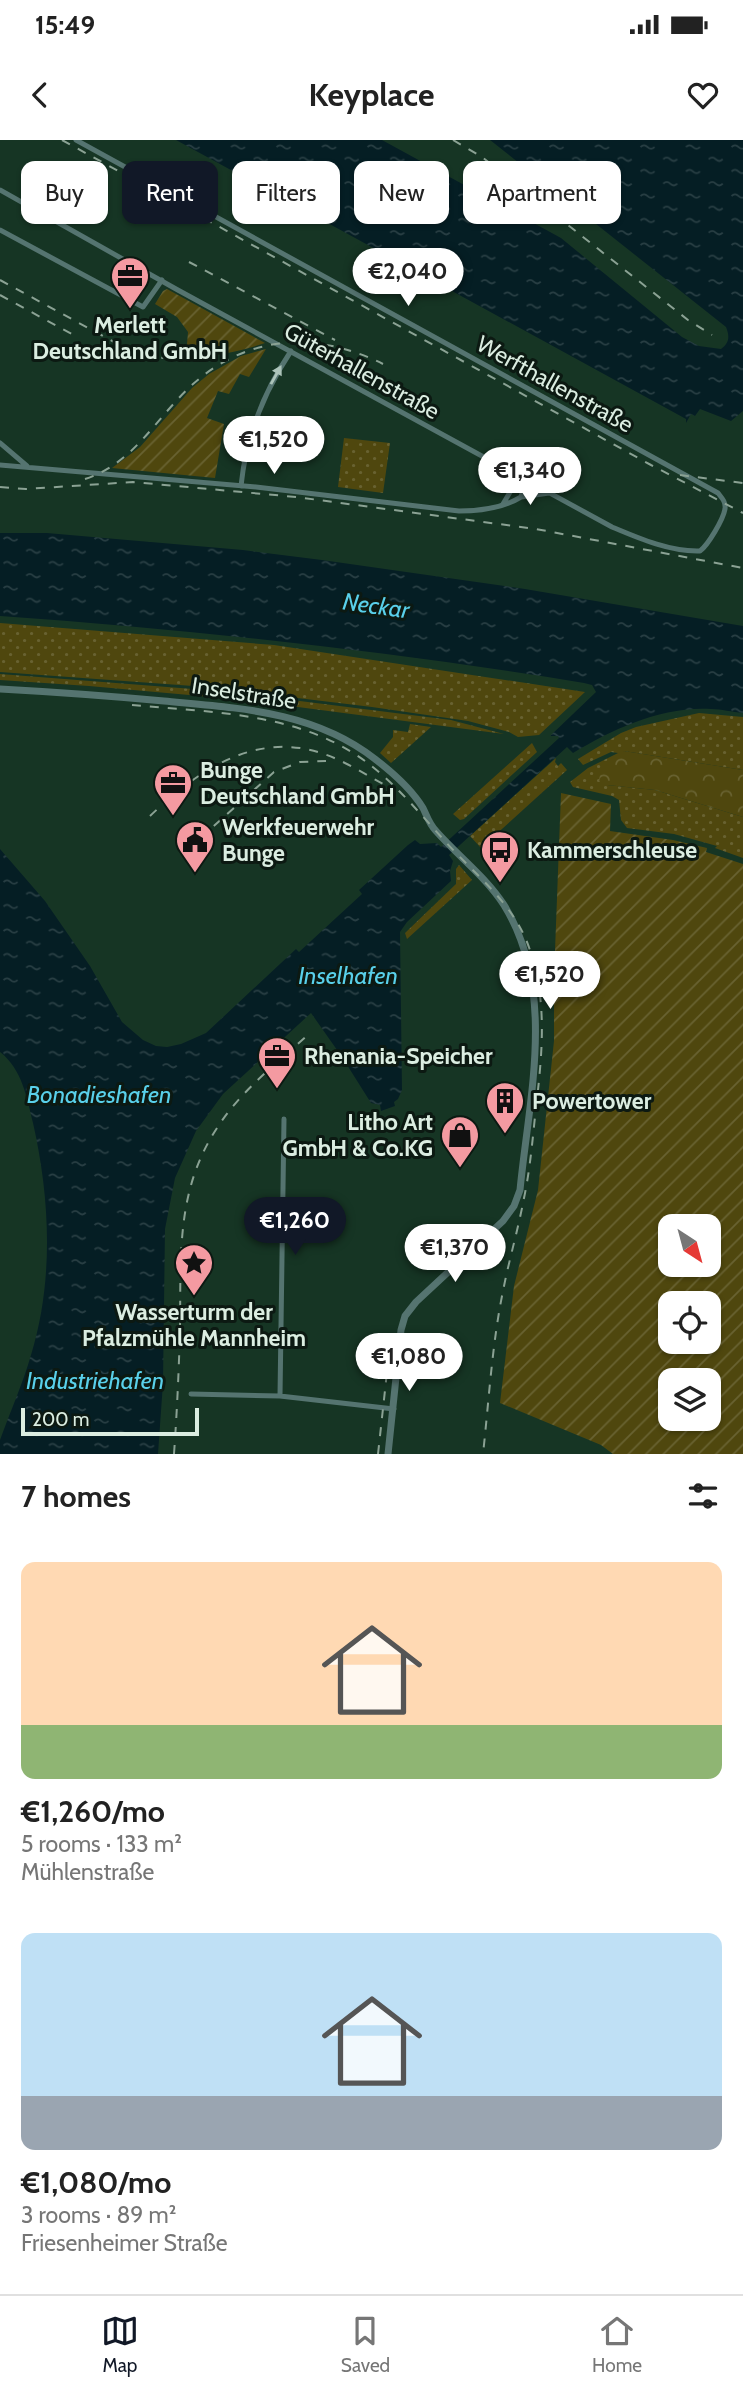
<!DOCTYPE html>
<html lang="en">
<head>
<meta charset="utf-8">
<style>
  :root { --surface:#fff; --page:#f6f6f6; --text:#222; --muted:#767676; --line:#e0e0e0; --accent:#111827 }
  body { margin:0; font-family:Cabin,sans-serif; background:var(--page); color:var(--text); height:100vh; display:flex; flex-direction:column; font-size:26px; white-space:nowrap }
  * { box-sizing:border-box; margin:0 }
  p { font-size:23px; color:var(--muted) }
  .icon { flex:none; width:38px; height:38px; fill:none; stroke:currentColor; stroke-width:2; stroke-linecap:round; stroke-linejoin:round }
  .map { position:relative; height:1314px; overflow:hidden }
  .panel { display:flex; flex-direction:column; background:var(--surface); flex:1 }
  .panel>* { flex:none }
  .banner { position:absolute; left:21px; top:21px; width:702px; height:63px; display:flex; gap:14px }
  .needle { width:46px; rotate:144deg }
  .buttons { position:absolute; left:658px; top:1074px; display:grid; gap:14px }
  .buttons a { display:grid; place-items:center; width:63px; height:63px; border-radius:14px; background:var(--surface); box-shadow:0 2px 5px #0004; font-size:35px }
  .scale { position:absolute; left:21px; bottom:18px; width:178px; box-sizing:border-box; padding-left:7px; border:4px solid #dbede1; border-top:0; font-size:19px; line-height:24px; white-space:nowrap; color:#dbede1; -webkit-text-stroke:5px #0c1912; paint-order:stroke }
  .price { position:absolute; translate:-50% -60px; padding:0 16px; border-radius:24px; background:#fff; color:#222; font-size:23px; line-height:46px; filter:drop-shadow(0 2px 4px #0008) }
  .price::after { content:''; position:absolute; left:50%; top:42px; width:21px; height:16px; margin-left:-10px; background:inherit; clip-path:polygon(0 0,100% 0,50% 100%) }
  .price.active { background:var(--accent); color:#fff }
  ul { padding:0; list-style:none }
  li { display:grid; align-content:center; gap:14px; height:371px; padding:0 21px }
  li span { display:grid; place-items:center; height:217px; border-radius:14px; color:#555 }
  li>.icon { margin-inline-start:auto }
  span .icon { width:126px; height:126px; fill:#fffc; stroke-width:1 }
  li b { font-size:30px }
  h2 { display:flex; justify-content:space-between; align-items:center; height:84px; padding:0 21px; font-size:30px }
  .chip { padding:0 24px; border-radius:14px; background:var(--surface); box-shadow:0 2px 5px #0004; font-size:24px; line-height:63px }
  .chip.active { background:var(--accent); color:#fff }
  .status { display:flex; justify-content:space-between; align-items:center; height:49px; padding:0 35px; background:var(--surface); direction:ltr }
  .status svg { height:19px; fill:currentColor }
  header { display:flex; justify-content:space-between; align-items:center; height:91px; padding:0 21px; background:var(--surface); font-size:32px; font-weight:800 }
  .tabs { display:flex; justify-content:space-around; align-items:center; height:98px; border-top:2px solid var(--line); background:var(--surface); font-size:19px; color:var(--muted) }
  .tabs a { display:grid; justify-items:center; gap:4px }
  .tabs .active { color:var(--accent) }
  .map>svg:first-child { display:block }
  .grass { fill:url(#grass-dots) }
  .forest { fill:url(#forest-crowns) }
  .garden { fill:url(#garden-furrows); fill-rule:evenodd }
  .water { fill:url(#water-ripples) }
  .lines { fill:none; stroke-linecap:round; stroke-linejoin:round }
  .minor { stroke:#557470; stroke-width:5 }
  .tertiary { stroke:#557470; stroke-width:7 }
  .rail { stroke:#8ba294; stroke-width:2; stroke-dasharray:9 9; stroke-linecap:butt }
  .oneway { fill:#acc3b9 }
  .labels { text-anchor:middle; stroke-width:6; stroke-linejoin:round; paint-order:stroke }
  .poi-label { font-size:23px; font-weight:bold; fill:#dbede1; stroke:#0c1912; text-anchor:start }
  .street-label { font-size:23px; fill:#dbede1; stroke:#0c1912 }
  .water-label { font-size:24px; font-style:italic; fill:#59d0ea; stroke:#0c1912 }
</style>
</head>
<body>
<div class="status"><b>15:49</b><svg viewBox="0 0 49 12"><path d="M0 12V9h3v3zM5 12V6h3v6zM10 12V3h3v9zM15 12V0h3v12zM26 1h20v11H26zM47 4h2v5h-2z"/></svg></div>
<header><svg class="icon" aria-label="back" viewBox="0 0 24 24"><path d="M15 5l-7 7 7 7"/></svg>Keyplace<svg class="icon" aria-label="heart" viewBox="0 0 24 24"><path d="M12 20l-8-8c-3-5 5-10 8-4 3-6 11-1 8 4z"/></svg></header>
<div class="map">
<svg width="743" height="1314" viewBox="0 0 743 1314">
  <defs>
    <pattern id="grass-dots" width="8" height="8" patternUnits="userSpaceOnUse" patternTransform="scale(1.75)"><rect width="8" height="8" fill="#4f470e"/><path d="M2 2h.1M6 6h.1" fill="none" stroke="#686231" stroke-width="1.8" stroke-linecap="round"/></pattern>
    <pattern id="forest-crowns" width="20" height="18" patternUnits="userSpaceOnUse" patternTransform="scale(1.75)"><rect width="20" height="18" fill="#4f470e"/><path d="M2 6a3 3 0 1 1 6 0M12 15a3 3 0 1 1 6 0" fill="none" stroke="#686231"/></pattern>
    <pattern id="garden-furrows" width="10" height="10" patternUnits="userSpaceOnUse" patternTransform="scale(1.75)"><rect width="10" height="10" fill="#4f470e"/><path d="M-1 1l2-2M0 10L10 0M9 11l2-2" fill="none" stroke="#686231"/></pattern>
    <pattern id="water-ripples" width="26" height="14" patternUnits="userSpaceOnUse" patternTransform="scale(1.75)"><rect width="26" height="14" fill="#051e24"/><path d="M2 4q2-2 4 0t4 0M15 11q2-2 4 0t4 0" fill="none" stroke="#293f44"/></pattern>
  </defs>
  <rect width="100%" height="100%" fill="#163524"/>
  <path class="grass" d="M344,298L390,303L383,353L338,347Z
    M0,483L274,505L585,552L539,595L518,597L509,592L468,581L372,567L207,547L0,532Z
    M0,534L206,550L227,552L257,561L89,546L0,540Z
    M245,554L451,580L504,594L275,564Z
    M699,573L743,577V630L624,611L607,645L655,650L743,677V718L715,708L717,706L674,694L627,688L621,680L619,660L612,656L573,647L570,642L588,628L618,613L611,612L583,625L578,619L621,593L636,587Z
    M410,584L431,587L391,623L380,613L393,597V590L408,592Z
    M532,603L537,612L464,679L460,680L453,674Z
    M556,618L555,622L558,626L561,623L567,630L481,708L470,696Z
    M459,725L472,740L407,799L405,793L456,744V729Z"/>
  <path class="forest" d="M624,611L743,630V677L655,650L607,645L599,641C601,624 610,619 624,611Z"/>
  <path class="garden" d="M167,149L265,203C238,212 214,217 186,216L188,192L177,177L155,164L163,151Z
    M266,209L249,237L240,234L229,254L218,251L207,278L224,284L215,338L112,328L140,307L192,248L209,234L241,216Z
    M561,653L611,664L610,691L673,700L707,708L706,712L743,724V1314H613L601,1305L500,1263L514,1146L538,1050L554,901V837ZM670,1087H709V1125H670ZM670,1164H709V1202H670ZM670,1241H709V1279H670Z"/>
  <path class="water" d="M176,0H382L561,98L682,197L699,206L721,209C729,203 730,197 726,187L490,0H743V271L731,281L700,269L695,276L691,274L686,283V279Z
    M0,393H47L243,410L322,420L525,449L743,486V573C732,572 721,569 711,569C662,566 613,589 573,613L567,607L449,715L453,721L450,731L451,741L407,782L400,792L402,950L398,959L394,962L395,966L381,971L380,965L371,963L342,917L311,873L223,954L196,991L175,1038L165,1089L163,1243L158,1314H0V1300C10,1272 23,1243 31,1215C54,1140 50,1058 33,983C27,958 22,929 0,912V709L45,761L90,826L122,882L143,900L156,906L167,907L181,904L206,893L296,809L299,812L362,754L359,750L408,705L415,700L420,704L437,703L441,707L559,598L558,596H550L596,552L592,545L584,543C390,511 197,490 0,476Z"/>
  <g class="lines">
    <path class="minor" d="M0,50L176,149L612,387C638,398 670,412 700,411C708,405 723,380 725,369C726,362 722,358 718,353L76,0
      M0,90L143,167L162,140
      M0,303L27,326
      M0,325L256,347L459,371C480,371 503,368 521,357L526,340
      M241,346C246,296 263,253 291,211
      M521,357L549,353
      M503,364L519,337
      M191,1254L280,1256L394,1269
      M280,1256L284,979"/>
    <path class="tertiary" d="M0,549C55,552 109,556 164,561C238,568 314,571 375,619C392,632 412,650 423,668C427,676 429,684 436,691C458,716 486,737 504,765C557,851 529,957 520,1050L514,1066L503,1081L416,1162L405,1176L401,1190L388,1314"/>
    <path class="rail" d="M62,0L651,325L743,373
      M453,0L482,17L688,180L712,195
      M189,122L335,200
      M0,140L125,208L153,217L186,220
      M0,155L79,198
      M680,335L743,343
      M85,339C128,325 149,290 178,259C234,197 309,187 383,224
      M0,347L26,349L133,342L296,357L536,389L743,428
      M132,565C216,573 306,572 374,628C400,649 422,676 444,700C473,733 510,760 527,802C547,853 543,906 537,959C533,992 531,1025 524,1058C518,1090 509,1120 503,1151C492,1204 489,1260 483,1314
      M150,676C196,632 254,591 321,613C343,620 363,633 383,644
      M187,710L274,632L300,622L326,621
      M174,1314C177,1271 179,1229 180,1186C181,1113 176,1048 219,985C243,949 278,922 309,894
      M378,1314L387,1232"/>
  </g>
  <defs><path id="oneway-solid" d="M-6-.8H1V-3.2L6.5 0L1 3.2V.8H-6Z" transform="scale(1.75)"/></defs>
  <use class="oneway" href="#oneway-solid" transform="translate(276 235) rotate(-61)"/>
  <defs>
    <symbol id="office-pin" viewBox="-11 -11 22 30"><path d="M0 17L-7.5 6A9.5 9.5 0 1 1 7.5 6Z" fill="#f49aa1" stroke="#0c1912"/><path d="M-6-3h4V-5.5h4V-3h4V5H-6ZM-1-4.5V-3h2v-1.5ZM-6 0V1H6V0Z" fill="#111"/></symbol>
    <symbol id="civic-pin" viewBox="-11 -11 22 30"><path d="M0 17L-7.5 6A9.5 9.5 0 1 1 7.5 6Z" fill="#f49aa1" stroke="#0c1912"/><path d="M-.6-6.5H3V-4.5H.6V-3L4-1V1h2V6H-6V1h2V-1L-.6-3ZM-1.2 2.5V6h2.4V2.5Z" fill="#111"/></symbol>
    <symbol id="bus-pin" viewBox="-11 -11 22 30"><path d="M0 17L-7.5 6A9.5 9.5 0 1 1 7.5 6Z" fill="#f49aa1" stroke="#0c1912"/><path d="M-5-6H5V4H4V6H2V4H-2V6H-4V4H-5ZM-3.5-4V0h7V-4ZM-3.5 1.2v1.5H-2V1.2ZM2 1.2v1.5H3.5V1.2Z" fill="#111"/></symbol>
    <symbol id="building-pin" viewBox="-11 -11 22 30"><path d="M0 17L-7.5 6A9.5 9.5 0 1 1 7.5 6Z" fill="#f49aa1" stroke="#0c1912"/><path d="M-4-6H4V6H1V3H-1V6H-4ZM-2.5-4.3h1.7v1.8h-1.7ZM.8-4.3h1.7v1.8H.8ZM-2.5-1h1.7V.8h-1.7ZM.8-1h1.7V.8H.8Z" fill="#111"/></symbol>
    <symbol id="shop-pin" viewBox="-11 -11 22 30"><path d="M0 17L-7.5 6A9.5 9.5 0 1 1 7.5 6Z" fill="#f49aa1" stroke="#0c1912"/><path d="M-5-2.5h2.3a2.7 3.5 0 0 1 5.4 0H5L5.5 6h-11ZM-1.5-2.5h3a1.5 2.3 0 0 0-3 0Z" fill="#111"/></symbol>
    <symbol id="sight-pin" viewBox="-11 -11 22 30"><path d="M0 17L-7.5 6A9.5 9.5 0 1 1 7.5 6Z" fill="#f49aa1" stroke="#0c1912"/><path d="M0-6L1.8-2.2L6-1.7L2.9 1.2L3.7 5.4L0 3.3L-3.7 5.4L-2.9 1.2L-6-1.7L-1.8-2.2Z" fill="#111"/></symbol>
  </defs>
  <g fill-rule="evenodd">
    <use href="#office-pin" x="108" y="114" width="44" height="60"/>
    <use href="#office-pin" x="151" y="621" width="44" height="60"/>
    <use href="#civic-pin" x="173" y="678" width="44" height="60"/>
    <use href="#bus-pin" x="478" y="688" width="44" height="60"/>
    <use href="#office-pin" x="255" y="894" width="44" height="60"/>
    <use href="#building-pin" x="483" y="939" width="44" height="60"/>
    <use href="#shop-pin" x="438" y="973" width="44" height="60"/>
    <use href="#sight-pin" x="172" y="1101" width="44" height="60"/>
  </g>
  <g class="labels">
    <g class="poi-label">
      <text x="130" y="193" text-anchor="middle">Merlett<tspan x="130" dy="26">Deutschland GmbH</tspan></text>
      <text x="200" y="638">Bunge<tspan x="200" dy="26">Deutschland GmbH</tspan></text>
      <text x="222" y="695">Werkfeuerwehr<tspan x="222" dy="26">Bunge</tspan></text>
      <text x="527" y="718">Kammerschleuse</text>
      <text x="304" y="924">Rhenania-Speicher</text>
      <text x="532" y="969">Powertower</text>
      <text x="433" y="990" text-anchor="end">Litho Art<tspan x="433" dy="26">GmbH &amp; Co.KG</tspan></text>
      <text x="194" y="1180" text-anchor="middle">Wasserturm der<tspan x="194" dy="26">Pfalzmühle Mannheim</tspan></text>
    </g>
    <g class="street-label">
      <text transform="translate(362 231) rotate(29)" y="8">Güterhallenstraße</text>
      <text transform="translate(555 244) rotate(29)" y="8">Werfthallenstraße</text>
      <text transform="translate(244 553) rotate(9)" y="8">Inselstraße</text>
    </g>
    <g class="water-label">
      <text transform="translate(376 466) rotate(8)" y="8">Neckar</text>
      <text x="348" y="844">Inselhafen</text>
      <text x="99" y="963">Bonadieshafen</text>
      <text x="95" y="1249">Industriehafen</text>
    </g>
  </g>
</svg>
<div class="buttons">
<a><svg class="needle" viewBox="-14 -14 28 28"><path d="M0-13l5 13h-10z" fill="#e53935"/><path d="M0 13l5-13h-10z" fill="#767676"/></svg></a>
<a><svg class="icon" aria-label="locate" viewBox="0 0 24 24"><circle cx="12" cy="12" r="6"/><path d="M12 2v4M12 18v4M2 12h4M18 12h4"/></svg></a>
<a><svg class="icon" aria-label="layers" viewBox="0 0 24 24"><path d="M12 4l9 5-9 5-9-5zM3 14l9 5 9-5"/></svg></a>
</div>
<div class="scale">200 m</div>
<b class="price" style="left:408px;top:168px">€2,040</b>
<b class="price" style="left:274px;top:336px">€1,520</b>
<b class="price" style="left:530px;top:367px">€1,340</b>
<b class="price" style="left:550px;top:871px">€1,520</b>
<b class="price active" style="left:295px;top:1117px">€1,260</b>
<b class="price" style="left:455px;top:1144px">€1,370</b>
<b class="price" style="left:409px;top:1253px">€1,080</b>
<div class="banner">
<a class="chip">Buy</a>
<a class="chip active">Rent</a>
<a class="chip">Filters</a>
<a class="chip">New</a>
<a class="chip">Apartment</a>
</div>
</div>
<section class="panel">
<h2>7 homes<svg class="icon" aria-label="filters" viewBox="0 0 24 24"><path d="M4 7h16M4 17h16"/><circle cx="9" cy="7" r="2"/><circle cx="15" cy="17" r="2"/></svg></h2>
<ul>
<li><span style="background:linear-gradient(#ffd9b3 75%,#8fb573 0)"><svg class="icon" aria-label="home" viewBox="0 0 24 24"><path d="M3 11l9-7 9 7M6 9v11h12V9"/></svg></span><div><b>€1,260/mo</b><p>5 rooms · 133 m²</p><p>Mühlenstraße</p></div></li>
<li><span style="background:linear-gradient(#bfe0f5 75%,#9aa5b1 0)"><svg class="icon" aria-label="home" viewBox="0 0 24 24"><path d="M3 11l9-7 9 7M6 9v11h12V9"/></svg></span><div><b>€1,080/mo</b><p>3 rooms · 89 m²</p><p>Friesenheimer Straße</p></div></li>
</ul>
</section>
<nav class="tabs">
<a class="active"><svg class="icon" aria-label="map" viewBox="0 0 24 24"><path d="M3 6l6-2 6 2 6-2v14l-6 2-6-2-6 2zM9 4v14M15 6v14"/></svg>Map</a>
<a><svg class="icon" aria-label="saved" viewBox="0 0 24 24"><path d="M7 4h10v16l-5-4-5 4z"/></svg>Saved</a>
<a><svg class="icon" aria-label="home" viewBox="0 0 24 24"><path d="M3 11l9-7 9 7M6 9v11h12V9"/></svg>Home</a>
</nav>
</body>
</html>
